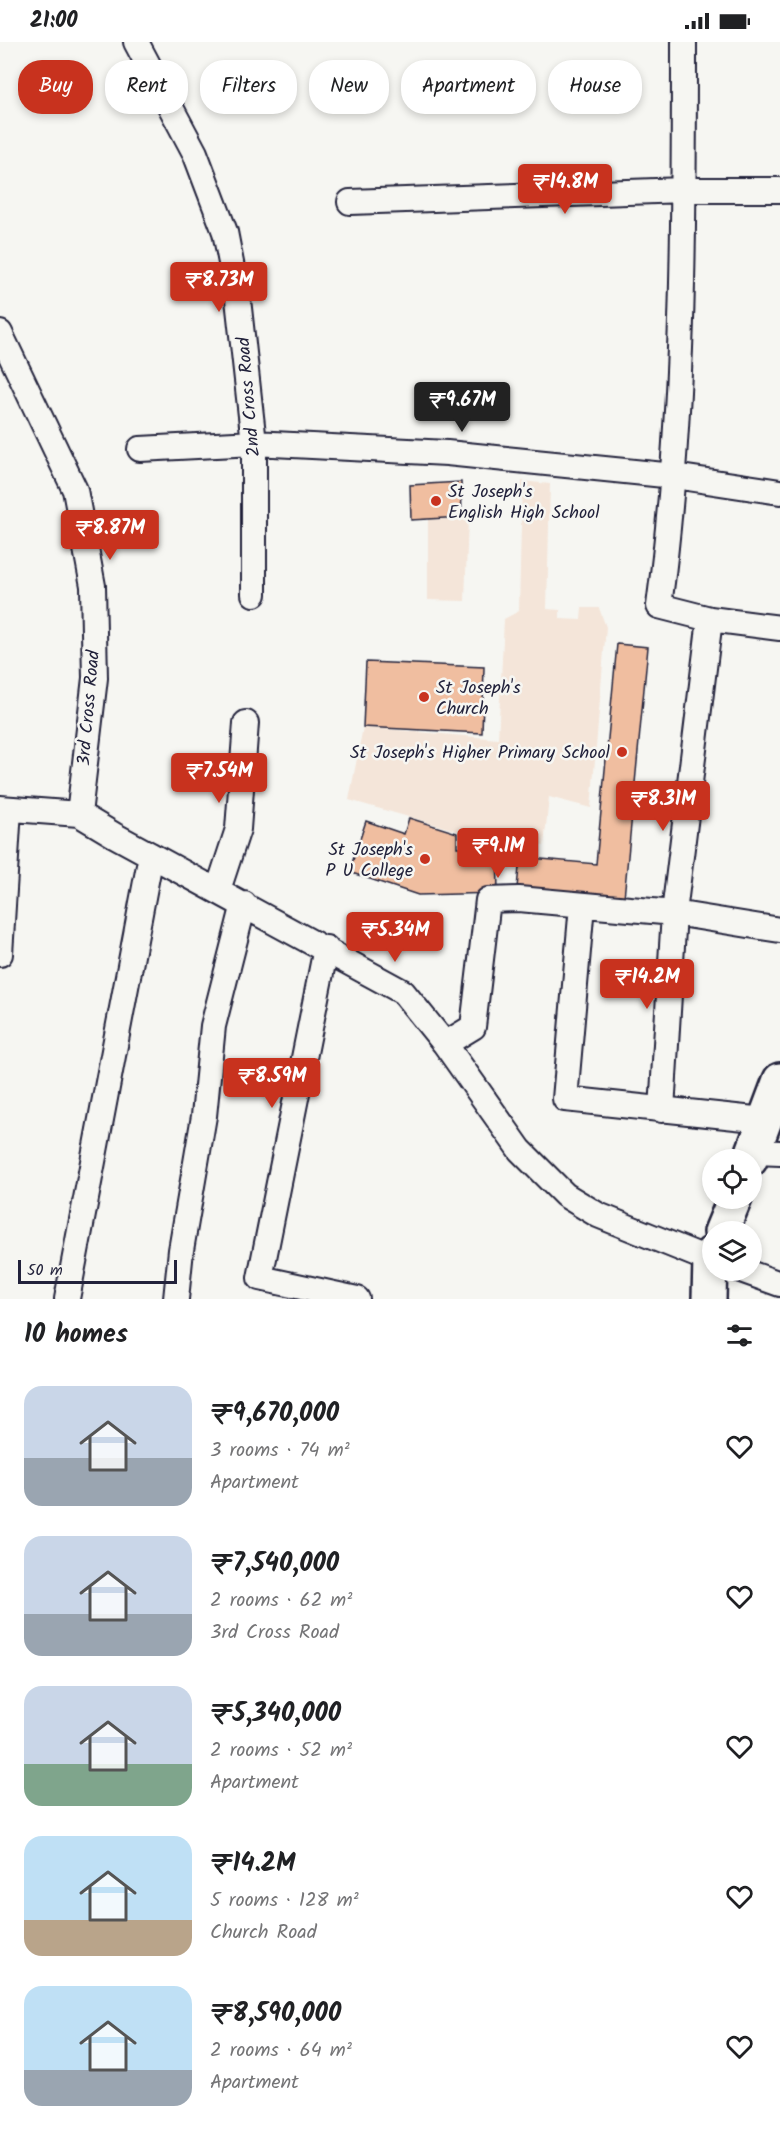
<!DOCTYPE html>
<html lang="en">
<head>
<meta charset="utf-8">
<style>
  :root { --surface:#fff; --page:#f6f6f6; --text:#202124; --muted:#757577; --accent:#c8321e }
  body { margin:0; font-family:Kalam,sans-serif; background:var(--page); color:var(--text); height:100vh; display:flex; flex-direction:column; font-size:22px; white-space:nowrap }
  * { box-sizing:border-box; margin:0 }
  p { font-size:20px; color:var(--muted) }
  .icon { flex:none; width:33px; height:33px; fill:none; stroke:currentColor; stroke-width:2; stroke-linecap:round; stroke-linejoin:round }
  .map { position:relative; height:1257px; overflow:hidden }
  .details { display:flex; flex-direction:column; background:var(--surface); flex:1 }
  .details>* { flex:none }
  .top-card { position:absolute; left:18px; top:18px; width:744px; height:54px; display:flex; gap:12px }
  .fabs { position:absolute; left:702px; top:1107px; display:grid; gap:12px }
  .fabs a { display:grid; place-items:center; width:60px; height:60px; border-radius:50%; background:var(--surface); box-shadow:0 3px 9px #0003; font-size:30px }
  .scale { position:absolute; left:18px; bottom:15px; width:159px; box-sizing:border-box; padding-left:6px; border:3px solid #22223b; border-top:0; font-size:16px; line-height:21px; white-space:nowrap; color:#22223b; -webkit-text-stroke:4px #f6f6f2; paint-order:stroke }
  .price { position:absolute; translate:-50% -51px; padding:0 14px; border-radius:6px; background:var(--accent); color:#fff; font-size:20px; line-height:39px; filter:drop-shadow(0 2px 3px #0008) }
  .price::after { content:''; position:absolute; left:50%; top:36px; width:18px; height:14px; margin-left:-9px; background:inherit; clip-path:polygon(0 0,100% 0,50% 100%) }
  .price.current { background:#222; color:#fff }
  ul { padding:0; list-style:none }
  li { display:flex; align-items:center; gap:18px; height:150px; padding:0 24px }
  li span { display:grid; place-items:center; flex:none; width:168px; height:120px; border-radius:18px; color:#555 }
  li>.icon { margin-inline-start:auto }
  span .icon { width:72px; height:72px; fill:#fffc; stroke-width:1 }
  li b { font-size:26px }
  h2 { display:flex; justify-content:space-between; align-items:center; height:72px; padding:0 24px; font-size:26px }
  .pill { padding:0 21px; border-radius:24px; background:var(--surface); box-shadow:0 3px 9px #0003; font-size:21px; line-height:54px }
  .pill.current { background:var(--accent); color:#fff }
  .status { display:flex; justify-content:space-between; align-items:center; height:42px; padding:0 30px; background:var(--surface); direction:ltr }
  .status svg { height:16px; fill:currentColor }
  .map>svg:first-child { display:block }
  .built { fill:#f4e5d9 }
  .building { fill:#f0bea0; stroke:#22223b; stroke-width:1.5 }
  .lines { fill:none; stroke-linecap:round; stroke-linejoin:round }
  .street-casing { stroke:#22223b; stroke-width:28 }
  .secondary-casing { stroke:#22223b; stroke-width:38 }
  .street { stroke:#f6f6f2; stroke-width:24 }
  .secondary { stroke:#f6f6f2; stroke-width:33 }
  .poi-dot { fill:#c8321e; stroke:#f6f6f2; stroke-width:2 }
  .labels { text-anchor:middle; stroke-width:5; stroke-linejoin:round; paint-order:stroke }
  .street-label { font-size:18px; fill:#22223b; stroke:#f6f6f2 }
  .poi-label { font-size:18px; fill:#22223b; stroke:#f6f6f2; text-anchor:start }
</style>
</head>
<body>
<div class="status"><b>21:00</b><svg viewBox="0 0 49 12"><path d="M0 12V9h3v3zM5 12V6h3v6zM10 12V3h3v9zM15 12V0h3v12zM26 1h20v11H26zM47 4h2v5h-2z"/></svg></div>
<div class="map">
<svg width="780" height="1257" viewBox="0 0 780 1257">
  <rect width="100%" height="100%" fill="#f6f6f2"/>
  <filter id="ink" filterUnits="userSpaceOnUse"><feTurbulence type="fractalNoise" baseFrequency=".0167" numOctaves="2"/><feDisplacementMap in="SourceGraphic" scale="12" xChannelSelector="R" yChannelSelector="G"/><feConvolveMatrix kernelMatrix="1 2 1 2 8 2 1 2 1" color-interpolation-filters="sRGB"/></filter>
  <g filter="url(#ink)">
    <path class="built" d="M522,439L550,442L547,567L560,568V577L581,578L582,566H599L606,585L591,766L549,755L544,804L465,791L349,758L363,685L498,697L504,577L519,569Z
      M462,475L468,476L465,559L428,558V477Z"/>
    <path class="building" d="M461,440L462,475L411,478L410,443Z
      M617,602L648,605L624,856L517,846L520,815L596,822Z
      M366,620L484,625L482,691L363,685Z
      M409,776L457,791V805L497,804L498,851L418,853L349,830L366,779L404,792Z"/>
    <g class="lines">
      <defs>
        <path id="street" d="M136,0L195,111L225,190L238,257L254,401V552
          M684,0C684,188 684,377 659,564L710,577L780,586
          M350,160L684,148H780
          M0,291L75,448L93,544L95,636L79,772
          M140,407L254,401L447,411L674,434L780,450
          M710,577L674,871L780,888
          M0,766L79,772L114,793L403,950L445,1002L520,1108L565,1153L598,1173L712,1219
          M218,848L238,787L246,681
          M582,863L565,1057L764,1078
          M326,906L260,1236L357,1257
          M0,912L9,767
          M445,1002L473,985L488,858L519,857L674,871L662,1068
          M753,1110L780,1111
          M741,1228L780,1242
          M67,1257L151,813
          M176,1257L181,1208L204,1074L213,984L244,862"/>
        <path id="secondary" d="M750,1118L780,1038
          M721,1190L735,1156
          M709,1257L710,1218L712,1211"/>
      </defs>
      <use href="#street" class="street-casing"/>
      <use href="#secondary" class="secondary-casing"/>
      <use href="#street" class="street"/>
      <use href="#secondary" class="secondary"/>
    </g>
  </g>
  <g class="poi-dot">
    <circle cx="436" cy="459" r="6"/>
    <circle cx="424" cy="655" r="6"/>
    <circle cx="622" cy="710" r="6"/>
    <circle cx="425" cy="817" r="6"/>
  </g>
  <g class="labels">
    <g class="street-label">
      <text transform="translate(248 355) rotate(-95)" y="6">2nd Cross Road</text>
      <text transform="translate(88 666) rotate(-85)" y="6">3rd Cross Road</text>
    </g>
    <g class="poi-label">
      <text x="448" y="455">St Joseph's<tspan x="448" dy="21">English High School</tspan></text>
      <text x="436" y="651">St Joseph's<tspan x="436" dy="21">Church</tspan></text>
      <text x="610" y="716" text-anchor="end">St Joseph's Higher Primary School</text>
      <text x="413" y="813" text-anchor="end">St Joseph's<tspan x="413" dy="21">P U College</tspan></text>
    </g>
  </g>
</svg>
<div class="fabs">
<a><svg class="icon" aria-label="locate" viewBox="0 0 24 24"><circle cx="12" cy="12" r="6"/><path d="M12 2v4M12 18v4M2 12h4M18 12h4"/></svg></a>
<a><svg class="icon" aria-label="layers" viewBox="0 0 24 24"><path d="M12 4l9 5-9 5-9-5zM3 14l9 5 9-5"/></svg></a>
</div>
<div class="scale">50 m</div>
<b class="price" style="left:565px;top:173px">₹14.8M</b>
<b class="price" style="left:219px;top:271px">₹8.73M</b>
<b class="price current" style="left:462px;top:391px">₹9.67M</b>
<b class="price" style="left:110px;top:519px">₹8.87M</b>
<b class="price" style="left:219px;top:762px">₹7.54M</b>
<b class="price" style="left:663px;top:790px">₹8.31M</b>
<b class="price" style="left:498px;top:837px">₹9.1M</b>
<b class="price" style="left:395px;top:921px">₹5.34M</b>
<b class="price" style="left:647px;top:968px">₹14.2M</b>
<b class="price" style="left:272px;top:1067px">₹8.59M</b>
<div class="top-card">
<a class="pill current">Buy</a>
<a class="pill">Rent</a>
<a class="pill">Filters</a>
<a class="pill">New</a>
<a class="pill">Apartment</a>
<a class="pill">House</a>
</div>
</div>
<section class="details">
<h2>10 homes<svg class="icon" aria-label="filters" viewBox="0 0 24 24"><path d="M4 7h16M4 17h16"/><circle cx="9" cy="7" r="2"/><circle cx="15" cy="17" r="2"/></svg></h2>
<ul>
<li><span style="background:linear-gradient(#c9d6e8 60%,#9aa5b1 0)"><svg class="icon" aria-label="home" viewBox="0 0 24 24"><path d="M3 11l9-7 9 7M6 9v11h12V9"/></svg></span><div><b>₹9,670,000</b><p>3 rooms · 74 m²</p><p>Apartment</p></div><svg class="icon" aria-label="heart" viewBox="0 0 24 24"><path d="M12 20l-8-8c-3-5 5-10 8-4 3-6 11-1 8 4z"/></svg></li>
<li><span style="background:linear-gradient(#c9d6e8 65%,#9aa5b1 0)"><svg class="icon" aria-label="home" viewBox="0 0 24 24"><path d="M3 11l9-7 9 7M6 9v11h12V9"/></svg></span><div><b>₹7,540,000</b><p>2 rooms · 62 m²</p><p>3rd Cross Road</p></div><svg class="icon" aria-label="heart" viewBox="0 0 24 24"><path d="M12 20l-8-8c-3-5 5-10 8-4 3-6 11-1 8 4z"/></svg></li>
<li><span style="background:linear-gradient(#c9d6e8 65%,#7fa58c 0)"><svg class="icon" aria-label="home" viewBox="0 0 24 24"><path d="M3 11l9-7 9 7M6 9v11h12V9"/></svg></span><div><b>₹5,340,000</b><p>2 rooms · 52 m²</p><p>Apartment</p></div><svg class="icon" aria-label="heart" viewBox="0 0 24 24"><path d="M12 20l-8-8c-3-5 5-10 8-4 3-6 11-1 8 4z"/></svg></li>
<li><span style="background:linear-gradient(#bfe0f5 70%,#b9a48a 0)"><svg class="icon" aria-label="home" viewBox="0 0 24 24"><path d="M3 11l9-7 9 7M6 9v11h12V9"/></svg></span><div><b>₹14.2M</b><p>5 rooms · 128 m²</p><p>Church Road</p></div><svg class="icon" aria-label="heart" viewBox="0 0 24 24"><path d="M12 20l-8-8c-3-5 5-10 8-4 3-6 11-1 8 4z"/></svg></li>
<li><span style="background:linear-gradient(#bfe0f5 70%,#9aa5b1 0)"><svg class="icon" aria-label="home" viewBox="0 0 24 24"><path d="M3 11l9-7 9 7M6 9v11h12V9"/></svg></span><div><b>₹8,590,000</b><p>2 rooms · 64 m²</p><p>Apartment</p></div><svg class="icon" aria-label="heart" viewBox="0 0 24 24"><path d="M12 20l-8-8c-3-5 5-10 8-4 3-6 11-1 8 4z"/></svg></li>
</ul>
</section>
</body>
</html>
